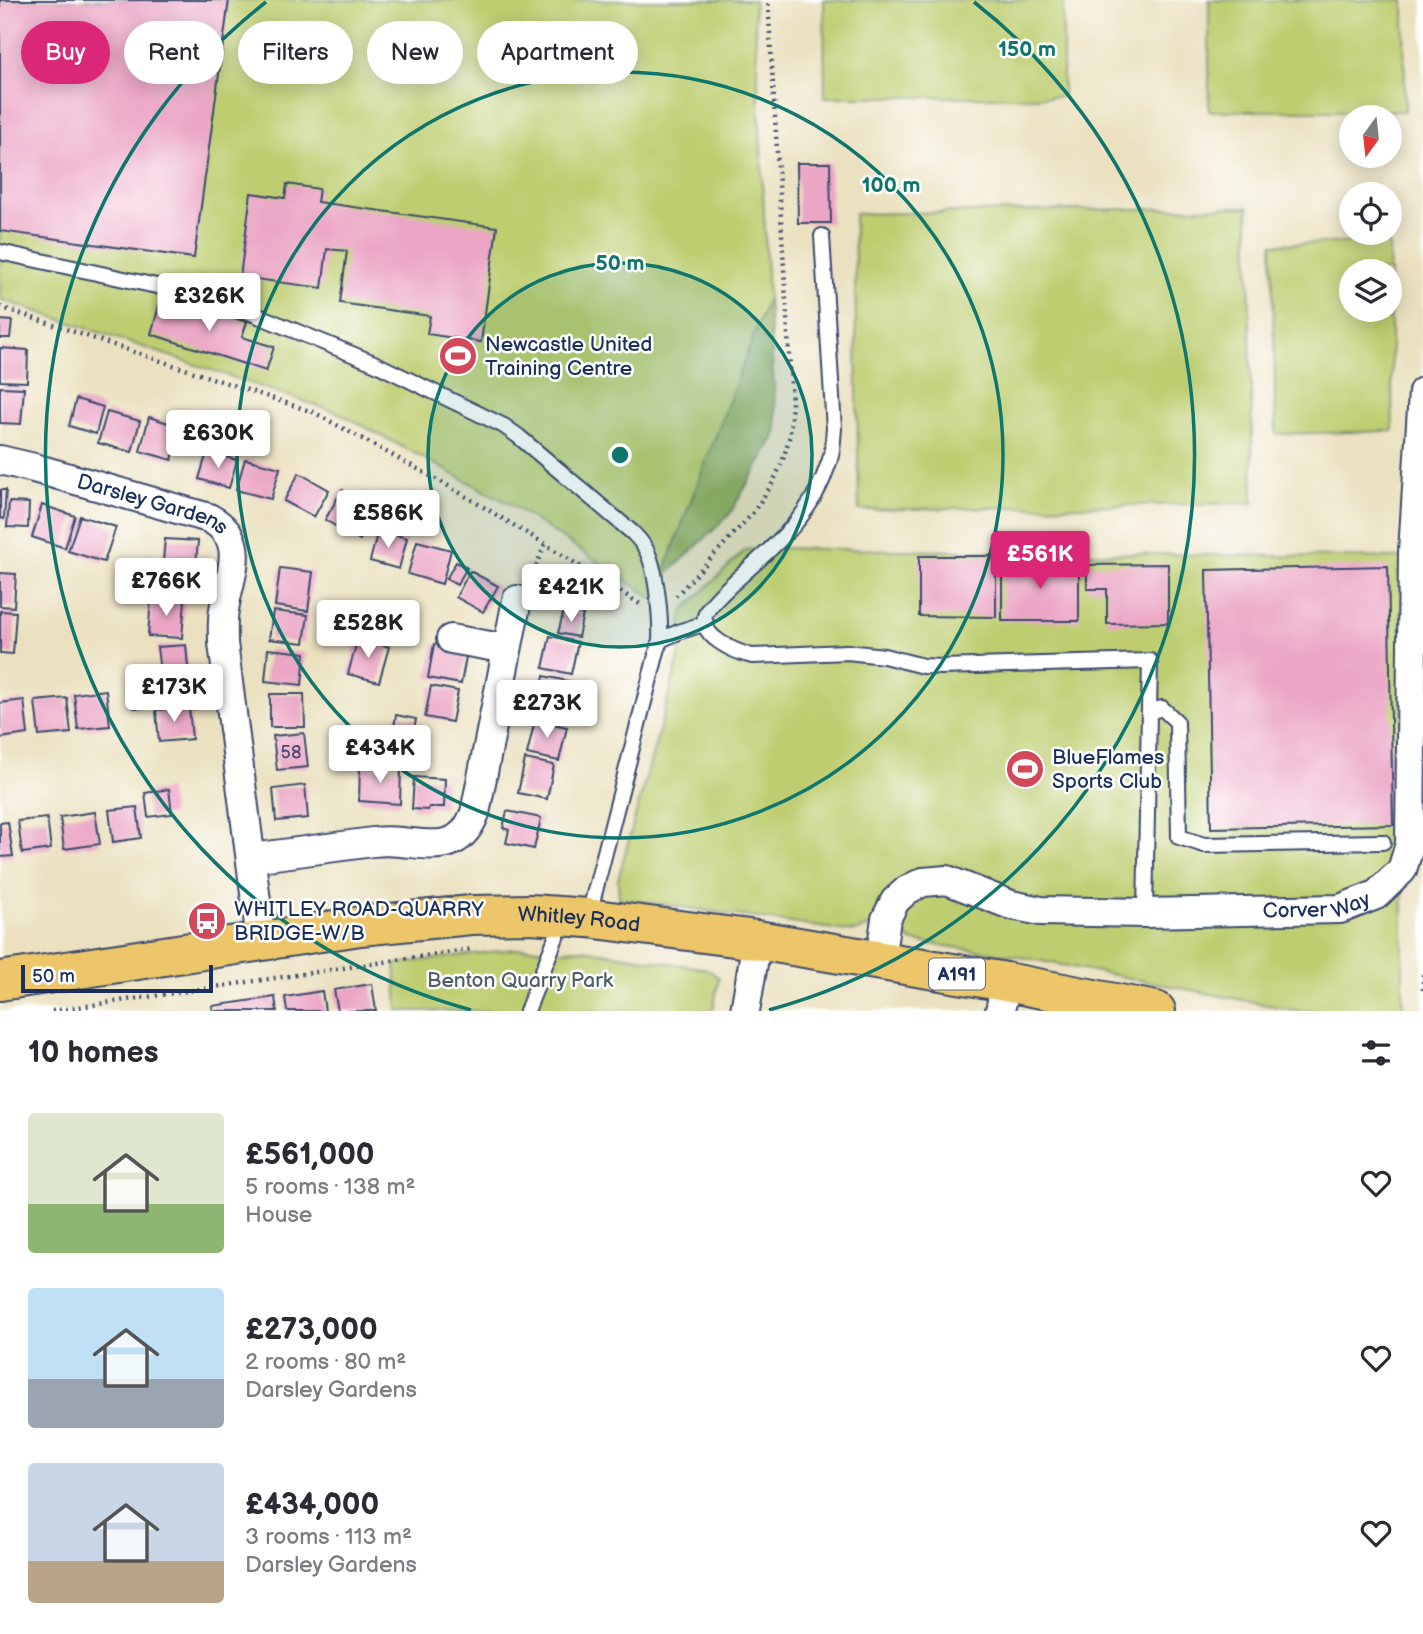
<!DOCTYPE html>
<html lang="en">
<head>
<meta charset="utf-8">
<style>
  :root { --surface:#fff; --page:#f2f2f3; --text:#2b2b33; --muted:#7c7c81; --accent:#db2777 }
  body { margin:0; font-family:"Balsamiq Sans",sans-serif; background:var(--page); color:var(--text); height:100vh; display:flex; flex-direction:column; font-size:26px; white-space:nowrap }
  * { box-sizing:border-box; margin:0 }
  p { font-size:23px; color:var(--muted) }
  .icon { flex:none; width:38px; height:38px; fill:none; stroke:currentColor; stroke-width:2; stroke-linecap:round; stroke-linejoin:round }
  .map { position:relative; height:1011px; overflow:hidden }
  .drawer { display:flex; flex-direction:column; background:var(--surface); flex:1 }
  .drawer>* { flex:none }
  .top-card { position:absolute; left:21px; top:21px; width:700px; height:63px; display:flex; gap:14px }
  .needle { width:46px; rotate:195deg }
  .controls { position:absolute; left:1339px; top:105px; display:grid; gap:14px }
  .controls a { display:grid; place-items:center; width:63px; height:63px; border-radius:50%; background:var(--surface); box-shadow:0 4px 18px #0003; font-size:35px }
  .scale { position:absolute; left:21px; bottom:18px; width:192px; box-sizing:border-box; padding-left:7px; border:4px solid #1b2f5e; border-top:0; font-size:19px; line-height:24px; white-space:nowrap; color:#1b2f5e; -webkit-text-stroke:5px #fff; paint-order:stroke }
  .price { position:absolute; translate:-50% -60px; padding:0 16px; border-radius:7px; background:#fff; color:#222; font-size:23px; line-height:46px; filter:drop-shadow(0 2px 4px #0008) }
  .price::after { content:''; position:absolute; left:50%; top:42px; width:21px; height:16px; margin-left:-10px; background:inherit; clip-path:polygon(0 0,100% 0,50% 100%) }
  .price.active { background:var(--accent); color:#fff }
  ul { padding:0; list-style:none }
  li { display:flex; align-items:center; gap:21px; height:175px; padding:0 28px }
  li span { display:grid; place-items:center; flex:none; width:196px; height:140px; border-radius:7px; color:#555 }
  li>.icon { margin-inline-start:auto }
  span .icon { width:84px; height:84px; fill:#fffc; stroke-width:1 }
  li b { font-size:30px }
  h2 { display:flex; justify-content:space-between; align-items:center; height:84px; padding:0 28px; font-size:30px }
  .pill { padding:0 24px; border-radius:32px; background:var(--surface); box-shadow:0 4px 18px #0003; font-size:24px; line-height:63px }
  .pill.active { background:var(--accent); color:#fff }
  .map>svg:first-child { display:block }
  .green { fill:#bdcd70; stroke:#6c7e67; stroke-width:2; fill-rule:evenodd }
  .forest { fill:#96b062; stroke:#587060; stroke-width:2 }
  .building { fill:#eba6c5 }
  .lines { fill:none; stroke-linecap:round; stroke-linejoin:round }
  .service-casing { stroke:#3a4a6d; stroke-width:18 }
  .minor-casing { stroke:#3a4a6d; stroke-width:32 }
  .primary-casing { stroke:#3a4a6d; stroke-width:42 }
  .path { stroke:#3a4a6d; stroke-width:4.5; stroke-dasharray:2 5; stroke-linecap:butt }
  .service { stroke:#fff; stroke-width:14 }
  .minor { stroke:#fff; stroke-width:28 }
  .primary { stroke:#ecc669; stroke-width:38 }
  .ring { fill:none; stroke:#0f766e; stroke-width:3.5 }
  .labels { text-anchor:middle; stroke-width:5; stroke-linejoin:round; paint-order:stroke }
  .number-label { font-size:18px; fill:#4f4d78 }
  .shield { fill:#fff; stroke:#5f6d8e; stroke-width:2 }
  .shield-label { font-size:19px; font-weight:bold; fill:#1b2f5e }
  .poi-label { font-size:21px; fill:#1b2f5e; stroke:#fff; text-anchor:start }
  .street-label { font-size:21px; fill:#1b2f5e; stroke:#fff }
  .park-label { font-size:21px; fill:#4c5e63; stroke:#fff }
  .centre { fill:#0f766e; stroke:#fff; stroke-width:3.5 }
  .ring-label { font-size:21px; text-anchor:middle; font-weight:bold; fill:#0f766e; stroke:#fff; stroke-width:5; stroke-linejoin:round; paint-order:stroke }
</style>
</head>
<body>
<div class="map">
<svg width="1423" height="1011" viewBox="0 0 1423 1011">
  <rect width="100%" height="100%" fill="#fff"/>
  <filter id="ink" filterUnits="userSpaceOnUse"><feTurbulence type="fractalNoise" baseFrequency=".0143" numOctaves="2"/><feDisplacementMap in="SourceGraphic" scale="14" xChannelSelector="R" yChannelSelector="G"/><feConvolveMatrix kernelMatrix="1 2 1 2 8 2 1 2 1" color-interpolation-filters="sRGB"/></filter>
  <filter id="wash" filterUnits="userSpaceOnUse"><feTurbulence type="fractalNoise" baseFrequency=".00686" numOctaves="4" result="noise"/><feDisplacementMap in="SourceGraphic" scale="28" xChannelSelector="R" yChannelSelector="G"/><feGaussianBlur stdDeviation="1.57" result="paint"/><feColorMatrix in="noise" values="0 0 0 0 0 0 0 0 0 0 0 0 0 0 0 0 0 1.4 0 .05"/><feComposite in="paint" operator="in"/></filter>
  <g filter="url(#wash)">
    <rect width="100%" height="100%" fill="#ebe1c0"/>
    <path class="green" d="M0,0H754L768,298L654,599L512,505L339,413L0,299Z
      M824,0H1063V97H825Z
      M1209,0H1404L1405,111H1209Z
      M1248,207L1253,503L859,510L854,214Z
      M1389,242L1393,431L1276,434L1272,244ZM1351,271H1390V310H1351Z
      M770,548L1402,558L1403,1011H1299L1016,956L911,941L901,931L868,927L854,932L619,898L618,879L679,659L682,612L745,550Z
      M531,948L551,951L575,949L588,950L707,969L719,978L713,1011H398L395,964L514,949Z"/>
    <path class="forest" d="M768,298L777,433L729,515L661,580Z"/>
    <g id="blocks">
      <path class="building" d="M0,0H229L194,258L0,231Z
        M797,163H830L831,223H798Z
        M287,184L319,189L317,202L497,227L481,342L427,334L430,316L340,303L347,251L327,249L322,288L240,277L251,193L285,198Z
        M162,296L247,322L242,337L274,347L266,371L151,334Z
        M0,320L12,321L10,338H0Z
        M0,348L28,350L27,382L0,381Z
        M0,387L24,388L21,424L0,423Z
        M76,399L103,407L96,434L69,426Z
        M107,412L140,421L132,452L98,443Z
        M149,417L181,427L172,460L140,451Z
        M186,428L205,433L200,451L181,446Z
        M207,452L237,460L229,488L199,479Z
        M245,459L280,468L271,499L236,490Z
        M299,473L329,490L314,517L284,501Z
        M0,490H6L4,519L0,518Z
        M342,490L377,509L360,540L325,520Z
        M9,502L29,503L28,528L7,527Z
        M42,505L75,516L65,548L32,537Z
        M80,516L116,527L104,562L68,551Z
        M378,530L407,538L399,569L370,561Z
        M165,539L198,541L195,574L162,572Z
        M417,541L451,550L442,584L408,574Z
        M919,556H996V617L919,616Z
        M1002,561H1079V621H1002Z
        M456,562L467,568L457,585L446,579Z
        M1168,564V623L1107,624V589H1087V565Z
        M1388,566L1393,825L1211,828L1206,570Z
        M280,568L313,572L308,611L275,606Z
        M136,570L157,572L155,592L134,590Z
        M470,571L498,586L483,612L456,597Z
        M0,573L16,574L14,607L0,606Z
        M151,598L185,600L182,638L148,636Z
        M564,610L583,614L578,637L558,633Z
        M0,611L16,612L13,654L0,653Z
        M273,611L308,615L304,643L269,639Z
        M550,636L578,642L571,674L543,668Z
        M358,638L389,647L379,682L348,674Z
        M434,644L467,651L461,684L428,678Z
        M186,645L189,679L161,681L157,647Z
        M268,649L305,653L302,685L265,681Z
        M544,676L577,683L569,719L536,712Z
        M431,686L458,691L452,722L425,717Z
        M152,687L154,706L134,708L132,689Z
        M106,690L110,726L78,729L74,694Z
        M270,694H304L305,727H270Z
        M67,698L71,733L39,736L35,701Z
        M24,700L28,734L0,738V703Z
        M189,707L192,739L159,742L156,710Z
        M396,715L416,719L413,737L393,734Z
        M535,720L567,727L559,761L527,754Z
        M304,733L308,767L277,770L273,736Z
        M525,759L554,765L547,799L518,793Z
        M360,767L401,769L400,804L359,801Z
        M414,777L445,779L444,807H429L428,810L412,809Z
        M305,785L308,818L276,821L273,789Z
        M169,789L172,814L148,817L145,793Z
        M137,807L141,838L113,842L109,810Z
        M507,811L541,818L534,849L506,843L509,830L503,828Z
        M95,812L100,844L64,849L60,817Z
        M47,818L51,849L22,853L18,821Z
        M8,822L13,856L0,857V823Z
        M372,984L376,1011H338L334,990Z
        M322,991L325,1011H287L285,997Z
        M275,997L277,1011H213L212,1006Z"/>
    </g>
  </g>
  <g filter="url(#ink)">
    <use href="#blocks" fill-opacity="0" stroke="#3a4a6d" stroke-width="2"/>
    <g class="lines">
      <defs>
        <path id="service" d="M822,236L834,429C833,437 833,447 831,455C830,462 826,469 824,476C806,520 777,543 743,574C734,582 710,604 706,613C696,636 736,652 752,656L847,652L884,656L923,666L941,667L1150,661L1145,913
          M0,252L161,287L202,293L374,363L504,426L518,436L633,533C640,540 646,547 649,556C657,576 661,619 660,640L588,918
          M660,640L681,631L706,623
          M1149,712L1162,708L1177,722L1179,837L1204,845L1383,842
          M527,1011L564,917"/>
        <g id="minor">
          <path id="s1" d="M0,460L34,468L209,518C250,540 229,574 224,610C222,621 223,632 223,643L261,940"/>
          <path d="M451,639L507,649"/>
          <path d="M252,858L373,842C382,841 391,841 401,842C435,845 460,852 475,813L517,600"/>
          <path id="s2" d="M880,960L886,919L895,901L907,890L923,882L947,880L1011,905L1041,911L1145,913L1340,909L1376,895L1402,870L1410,844L1413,552L1423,392"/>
          <path d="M745,1011L757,940"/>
          <path d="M1000,1011L1006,982"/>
        </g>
        <g id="primary">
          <path id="s3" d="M0,981L360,926L471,915L531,914L588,918L757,940L1006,982L1156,1011"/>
        </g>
      </defs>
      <use href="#service" class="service-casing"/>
      <use href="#minor" class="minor-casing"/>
      <use href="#primary" class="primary-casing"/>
      <path class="path" d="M0,307L313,412L445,484L545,544L640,604
        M531,579L545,544
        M676,596L752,514L771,486L782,463L790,435L792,402L768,0
        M1423,974V994
        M52,1011L472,949"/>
      <use href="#service" class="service"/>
      <use href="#minor" class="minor"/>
      <use href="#primary" class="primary"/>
    </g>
  </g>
  <circle cx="620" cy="455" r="192" fill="#0f766e" fill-opacity=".12"/>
  <g class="ring">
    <circle cx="620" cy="455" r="192"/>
    <circle cx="620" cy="455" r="383"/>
    <path d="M471 1010A575 575 0 0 1 266 2M974 2A575 575 0 0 1 769 1010"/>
  </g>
  <defs>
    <symbol id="stadium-disc" viewBox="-11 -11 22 22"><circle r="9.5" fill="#d1495b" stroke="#fff"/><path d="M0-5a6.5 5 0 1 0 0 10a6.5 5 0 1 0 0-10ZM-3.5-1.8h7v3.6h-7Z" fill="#fff"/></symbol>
    <symbol id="bus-disc" viewBox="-11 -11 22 22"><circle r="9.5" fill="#d1495b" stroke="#fff"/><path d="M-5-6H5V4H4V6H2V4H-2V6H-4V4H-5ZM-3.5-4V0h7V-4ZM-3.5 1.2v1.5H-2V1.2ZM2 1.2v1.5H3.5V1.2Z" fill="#fff"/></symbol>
  </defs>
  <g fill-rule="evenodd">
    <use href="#stadium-disc" x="436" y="334" width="44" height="44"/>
    <use href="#stadium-disc" x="1003" y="747" width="44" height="44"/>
    <use href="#bus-disc" x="185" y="899" width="44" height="44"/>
  </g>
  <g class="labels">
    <g class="number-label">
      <text x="291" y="758">58</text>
    </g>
    <rect class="shield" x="929" y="958.5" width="56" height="31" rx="5"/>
    <g class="shield-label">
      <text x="957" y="981">A191</text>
    </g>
    <g class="poi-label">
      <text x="485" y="351">Newcastle United<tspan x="485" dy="24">Training Centre</tspan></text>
      <text x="1052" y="764">BlueFlames<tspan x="1052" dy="24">Sports Club</tspan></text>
      <text x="234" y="916">WHITLEY ROAD-QUARRY<tspan x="234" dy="24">BRIDGE-W/B</tspan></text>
    </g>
    <g class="street-label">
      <text dy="7" stroke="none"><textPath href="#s1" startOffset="159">Darsley Gardens</textPath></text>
      <text dy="7" stroke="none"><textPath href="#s2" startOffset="495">Corver Way</textPath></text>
      <text dy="7" stroke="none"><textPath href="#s3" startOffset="584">Whitley Road</textPath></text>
    </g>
    <g class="park-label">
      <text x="520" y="987">Benton Quarry Park</text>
    </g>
  </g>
  <circle cx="620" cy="455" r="10" class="centre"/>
  <g class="ring-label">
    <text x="1027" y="56">150 m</text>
    <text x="891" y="192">100 m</text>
    <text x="620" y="270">50 m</text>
  </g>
</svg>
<div class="controls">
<a><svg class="needle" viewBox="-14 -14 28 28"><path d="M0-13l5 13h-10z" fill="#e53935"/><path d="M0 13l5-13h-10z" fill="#7c7c81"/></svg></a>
<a><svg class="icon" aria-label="locate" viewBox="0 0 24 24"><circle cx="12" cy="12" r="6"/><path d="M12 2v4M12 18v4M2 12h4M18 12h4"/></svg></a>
<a><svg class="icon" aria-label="layers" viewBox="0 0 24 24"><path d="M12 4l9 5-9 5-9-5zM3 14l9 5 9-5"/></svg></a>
</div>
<div class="scale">50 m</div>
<b class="price" style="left:209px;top:333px">£326K</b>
<b class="price" style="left:218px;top:470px">£630K</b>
<b class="price" style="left:388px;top:550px">£586K</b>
<b class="price active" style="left:1040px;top:591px">£561K</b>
<b class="price" style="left:166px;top:618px">£766K</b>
<b class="price" style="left:571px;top:624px">£421K</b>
<b class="price" style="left:368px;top:660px">£528K</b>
<b class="price" style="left:174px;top:724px">£173K</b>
<b class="price" style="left:547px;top:740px">£273K</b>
<b class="price" style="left:380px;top:785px">£434K</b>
<div class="top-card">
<a class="pill active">Buy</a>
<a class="pill">Rent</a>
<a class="pill">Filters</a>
<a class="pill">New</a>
<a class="pill">Apartment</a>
</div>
</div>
<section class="drawer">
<h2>10 homes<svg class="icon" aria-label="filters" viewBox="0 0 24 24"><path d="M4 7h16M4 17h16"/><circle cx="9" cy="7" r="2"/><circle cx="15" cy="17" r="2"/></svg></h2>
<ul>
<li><span style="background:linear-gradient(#dfe7d0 65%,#8fb573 0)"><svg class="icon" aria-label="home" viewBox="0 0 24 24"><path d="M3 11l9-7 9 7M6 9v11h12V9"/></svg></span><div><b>£561,000</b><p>5 rooms · 138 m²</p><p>House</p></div><svg class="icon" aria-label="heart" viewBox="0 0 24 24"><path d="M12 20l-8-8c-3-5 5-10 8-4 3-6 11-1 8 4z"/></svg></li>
<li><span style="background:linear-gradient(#bfe0f5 65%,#9aa5b1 0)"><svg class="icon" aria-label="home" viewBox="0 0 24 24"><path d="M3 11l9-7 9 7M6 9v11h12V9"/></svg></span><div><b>£273,000</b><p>2 rooms · 80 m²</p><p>Darsley Gardens</p></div><svg class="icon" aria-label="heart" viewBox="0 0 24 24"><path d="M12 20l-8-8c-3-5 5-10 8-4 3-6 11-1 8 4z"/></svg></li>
<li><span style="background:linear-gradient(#c9d6e8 70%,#b9a48a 0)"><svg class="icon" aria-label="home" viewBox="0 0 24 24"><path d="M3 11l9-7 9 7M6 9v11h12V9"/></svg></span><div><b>£434,000</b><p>3 rooms · 113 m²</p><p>Darsley Gardens</p></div><svg class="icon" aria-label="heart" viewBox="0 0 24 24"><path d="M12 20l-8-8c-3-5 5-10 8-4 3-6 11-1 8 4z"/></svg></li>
</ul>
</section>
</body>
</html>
